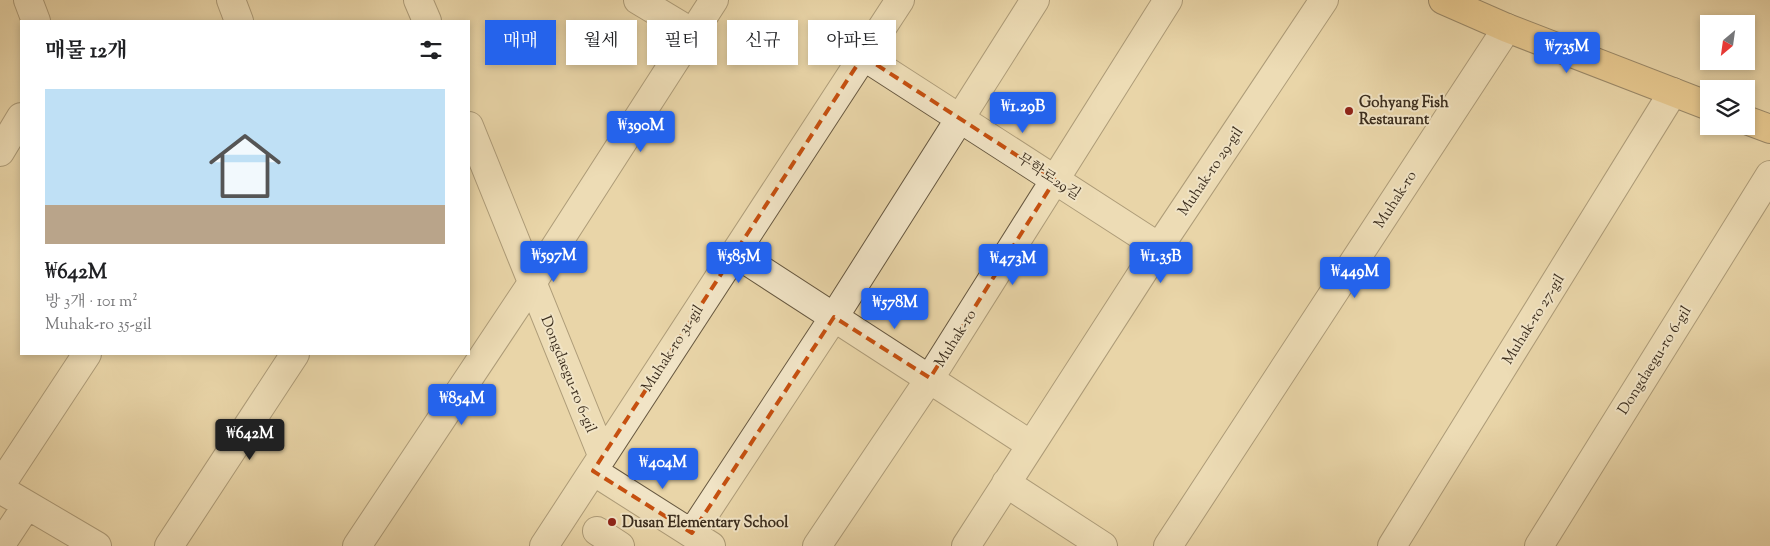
<!DOCTYPE html>
<html lang="ko">
<head>
<meta charset="utf-8">
<style>
  :root { --surface:#fff; --page:#f6f6f6; --text:#202124; --muted:#757577; --line:#e0e0e0; --accent:#2563eb }
  body { margin:0; font-family:"Sorts Mill Goudy","Noto Serif KR",serif; background:var(--page); color:var(--text); height:100vh; display:flex; flex-direction:column; font-size:19px; white-space:nowrap }
  * { box-sizing:border-box; margin:0 }
  p { font-size:16px; color:var(--muted) }
  .icon { flex:none; width:28px; height:28px; fill:none; stroke:currentColor; stroke-width:2; stroke-linecap:round; stroke-linejoin:round }
  .map { position:relative; flex:1; overflow:hidden }
  .details { position:absolute; left:20px; top:20px; width:450px; height:335px; display:flex; flex-direction:column; background:var(--surface); border-radius:0px; box-shadow:0 2px 8px #0003 }
  .details>* { flex:none }
  .top-card { position:absolute; left:485px; top:20px; width:475px; height:45px; display:flex; gap:10px }
  .needle { width:32px; rotate:209deg }
  .fabs { position:absolute; left:1700px; top:15px; display:grid; gap:10px }
  .fabs a { display:grid; place-items:center; width:55px; height:55px; border-radius:0px; background:var(--surface); box-shadow:0 2px 8px #0003; font-size:25px }
  .price { position:absolute; translate:-50% -42px; padding:0 11px; border-radius:5px; background:var(--accent); color:#fff; font-size:16px; line-height:32px; filter:drop-shadow(0 1px 2px #0008) }
  .price::after { content:''; position:absolute; left:50%; top:30px; width:15px; height:11px; margin-left:-8px; background:inherit; clip-path:polygon(0 0,100% 0,50% 100%) }
  .price.current { background:#222; color:#fff }
  ul { padding:0; list-style:none }
  li { display:grid; align-content:center; gap:10px; height:265px; padding:0 25px }
  li+li { border-top:1px solid var(--line) }
  li span { display:grid; place-items:center; height:155px; border-radius:0px; color:#555 }
  li>.icon { margin-inline-start:auto }
  span .icon { width:90px; height:90px; fill:#fffc; stroke-width:1 }
  li b { font-size:21px }
  h2 { display:flex; justify-content:space-between; align-items:center; height:60px; padding:0 25px; font-size:21px }
  .chip { padding:0 18px; border-radius:0px; background:var(--surface); box-shadow:0 2px 8px #0003; font-size:18px; line-height:45px }
  .chip.current { background:var(--accent); color:#fff }
  .map>svg:first-child { display:block }
  .lines { fill:none; stroke-linecap:round; stroke-linejoin:round }
  .minor-casing { stroke:#675840; stroke-width:30 }
  .major-casing { stroke:#3c2e1e; stroke-width:30 }
  .minor { stroke:#f1e4c6; stroke-width:28 }
  .major { stroke:#e4ba74; stroke-width:28 }
  .marked { fill:none; stroke:#c65010; stroke-width:4; stroke-dasharray:10 6; stroke-linejoin:round }
  .poi-dot { fill:#8f2418; stroke:#f1e4c6; stroke-width:2 }
  .labels { text-anchor:middle; stroke-width:4; stroke-linejoin:round; paint-order:stroke }
  .poi-label { font-size:15px; font-weight:bold; fill:#3c2e1e; stroke:#f1e4c6; text-anchor:start }
  .street-label { font-size:15px; fill:#3c2e1e; stroke:#f1e4c6 }
</style>
</head>
<body>
<div class="map">
<svg width="1770" height="546" viewBox="0 0 1770 546">
  <rect width="100%" height="100%" fill="#e9d5a8"/>
  <filter id="stains"><feTurbulence type="fractalNoise" baseFrequency=".004" numOctaves="4"/><feColorMatrix values="0 0 0 0 .2 0 0 0 0 .09 0 0 0 0 .02 0 0 0 .5 -.17"/></filter>
  <radialGradient id="worn" r=".72"><stop offset=".6" stop-color="#630" stop-opacity="0"/><stop offset="1" stop-color="#630" stop-opacity=".3"/></radialGradient>
  <g class="lines">
    <defs>
      <path id="minor" d="M28,0L36,21
        M231,0L239,21
        M418,0L427,21
        M638,0L693,33
        M863,56L1159,247
        M469,126L602,455
        M0,152L21,117
        M735,253L1031,445
        M593,471L711,546
        M1006,483L1103,546
        M0,486L87,354
        M0,489L97,546
        M597,531L620,546
        M692,533L834,317L1035,0
        M0,546L27,505
        M169,546L295,354
        M357,546L532,283L714,0
        M544,546L900,0
        M817,546L930,378L1168,0
        M966,546L1159,247L1324,0
        M1168,546L1507,28
        M1392,546L1673,92
        M1539,546L1770,175"/>
      <path id="major" d="M1443,0L1507,28L1709,106
        M1746,120L1770,129"/>
    </defs>
    <use href="#minor" class="minor-casing"/>
    <use href="#major" class="major-casing"/>
    <use href="#minor" class="minor"/>
    <use href="#major" class="major"/>
  </g>
  <path d="M0 0H1770V546H0ZM863,56L1055,180L930,378L834,317L692,533L593,471Z" fill="#e9d5a8" fill-opacity=".55" fill-rule="evenodd"/>
  <path class="marked" d="M863,56L1055,180L930,378L834,317L692,533L593,471Z"/>
  <g class="poi-dot">
    <circle cx="1349" cy="111" r="5"/>
    <circle cx="612" cy="522" r="5"/>
  </g>
  <g class="labels">
    <g class="poi-label">
      <text x="1359" y="107">Gohyang Fish<tspan x="1359" dy="17">Restaurant</tspan></text>
      <text x="622" y="527">Dusan Elementary School</text>
    </g>
    <g class="street-label">
      <text transform="translate(1210 171) rotate(-56)" y="5">Muhak-ro 29-gil</text>
      <text transform="translate(1049 176) rotate(33)" y="5">무학로29길</text>
      <text transform="translate(1395 199) rotate(-57)" y="5">Muhak-ro</text>
      <text transform="translate(1533 319) rotate(-58)" y="5">Muhak-ro 27-gil</text>
      <text transform="translate(955 338) rotate(-58)" y="5">Muhak-ro</text>
      <text transform="translate(672 348) rotate(-57)" y="5">Muhak-ro 31-gil</text>
      <text transform="translate(1654 360) rotate(-58)" y="5">Dongdaegu-ro 6-gil</text>
      <text transform="translate(569 374) rotate(68)" y="5">Dongdaegu-ro 6-gil</text>
    </g>
  </g>
  <rect width="100%" height="100%" filter="url(#stains)"/>
  <rect width="100%" height="100%" fill="url(#worn)"/>
</svg>
<div class="fabs">
<a><svg class="needle" viewBox="-14 -14 28 28"><path d="M0-13l5 13h-10z" fill="#e53935"/><path d="M0 13l5-13h-10z" fill="#757577"/></svg></a>
<a><svg class="icon" aria-label="layers" viewBox="0 0 24 24"><path d="M12 4l9 5-9 5-9-5zM3 14l9 5 9-5"/></svg></a>
</div>
<b class="price" style="left:1567px;top:74px">₩735M</b>
<b class="price" style="left:1023px;top:134px">₩1.29B</b>
<b class="price" style="left:641px;top:153px">₩390M</b>
<b class="price" style="left:554px;top:283px">₩597M</b>
<b class="price" style="left:739px;top:284px">₩585M</b>
<b class="price" style="left:1161px;top:284px">₩1.35B</b>
<b class="price" style="left:1013px;top:286px">₩473M</b>
<b class="price" style="left:1355px;top:299px">₩449M</b>
<b class="price" style="left:895px;top:330px">₩578M</b>
<b class="price" style="left:462px;top:426px">₩854M</b>
<b class="price current" style="left:250px;top:461px">₩642M</b>
<b class="price" style="left:663px;top:490px">₩404M</b>
<div class="top-card">
<a class="chip current">매매</a>
<a class="chip">월세</a>
<a class="chip">필터</a>
<a class="chip">신규</a>
<a class="chip">아파트</a>
</div>
<section class="details">
<h2>매물 12개<svg class="icon" aria-label="filters" viewBox="0 0 24 24"><path d="M4 7h16M4 17h16"/><circle cx="9" cy="7" r="2"/><circle cx="15" cy="17" r="2"/></svg></h2>
<ul>
<li><span style="background:linear-gradient(#bfe0f5 75%,#b9a48a 0)"><svg class="icon" aria-label="home" viewBox="0 0 24 24"><path d="M3 11l9-7 9 7M6 9v11h12V9"/></svg></span><div><b>₩642M</b><p>방 3개 · 101 m²</p><p>Muhak-ro 35-gil</p></div></li>
</ul>
</section>
</div>
</body>
</html>
